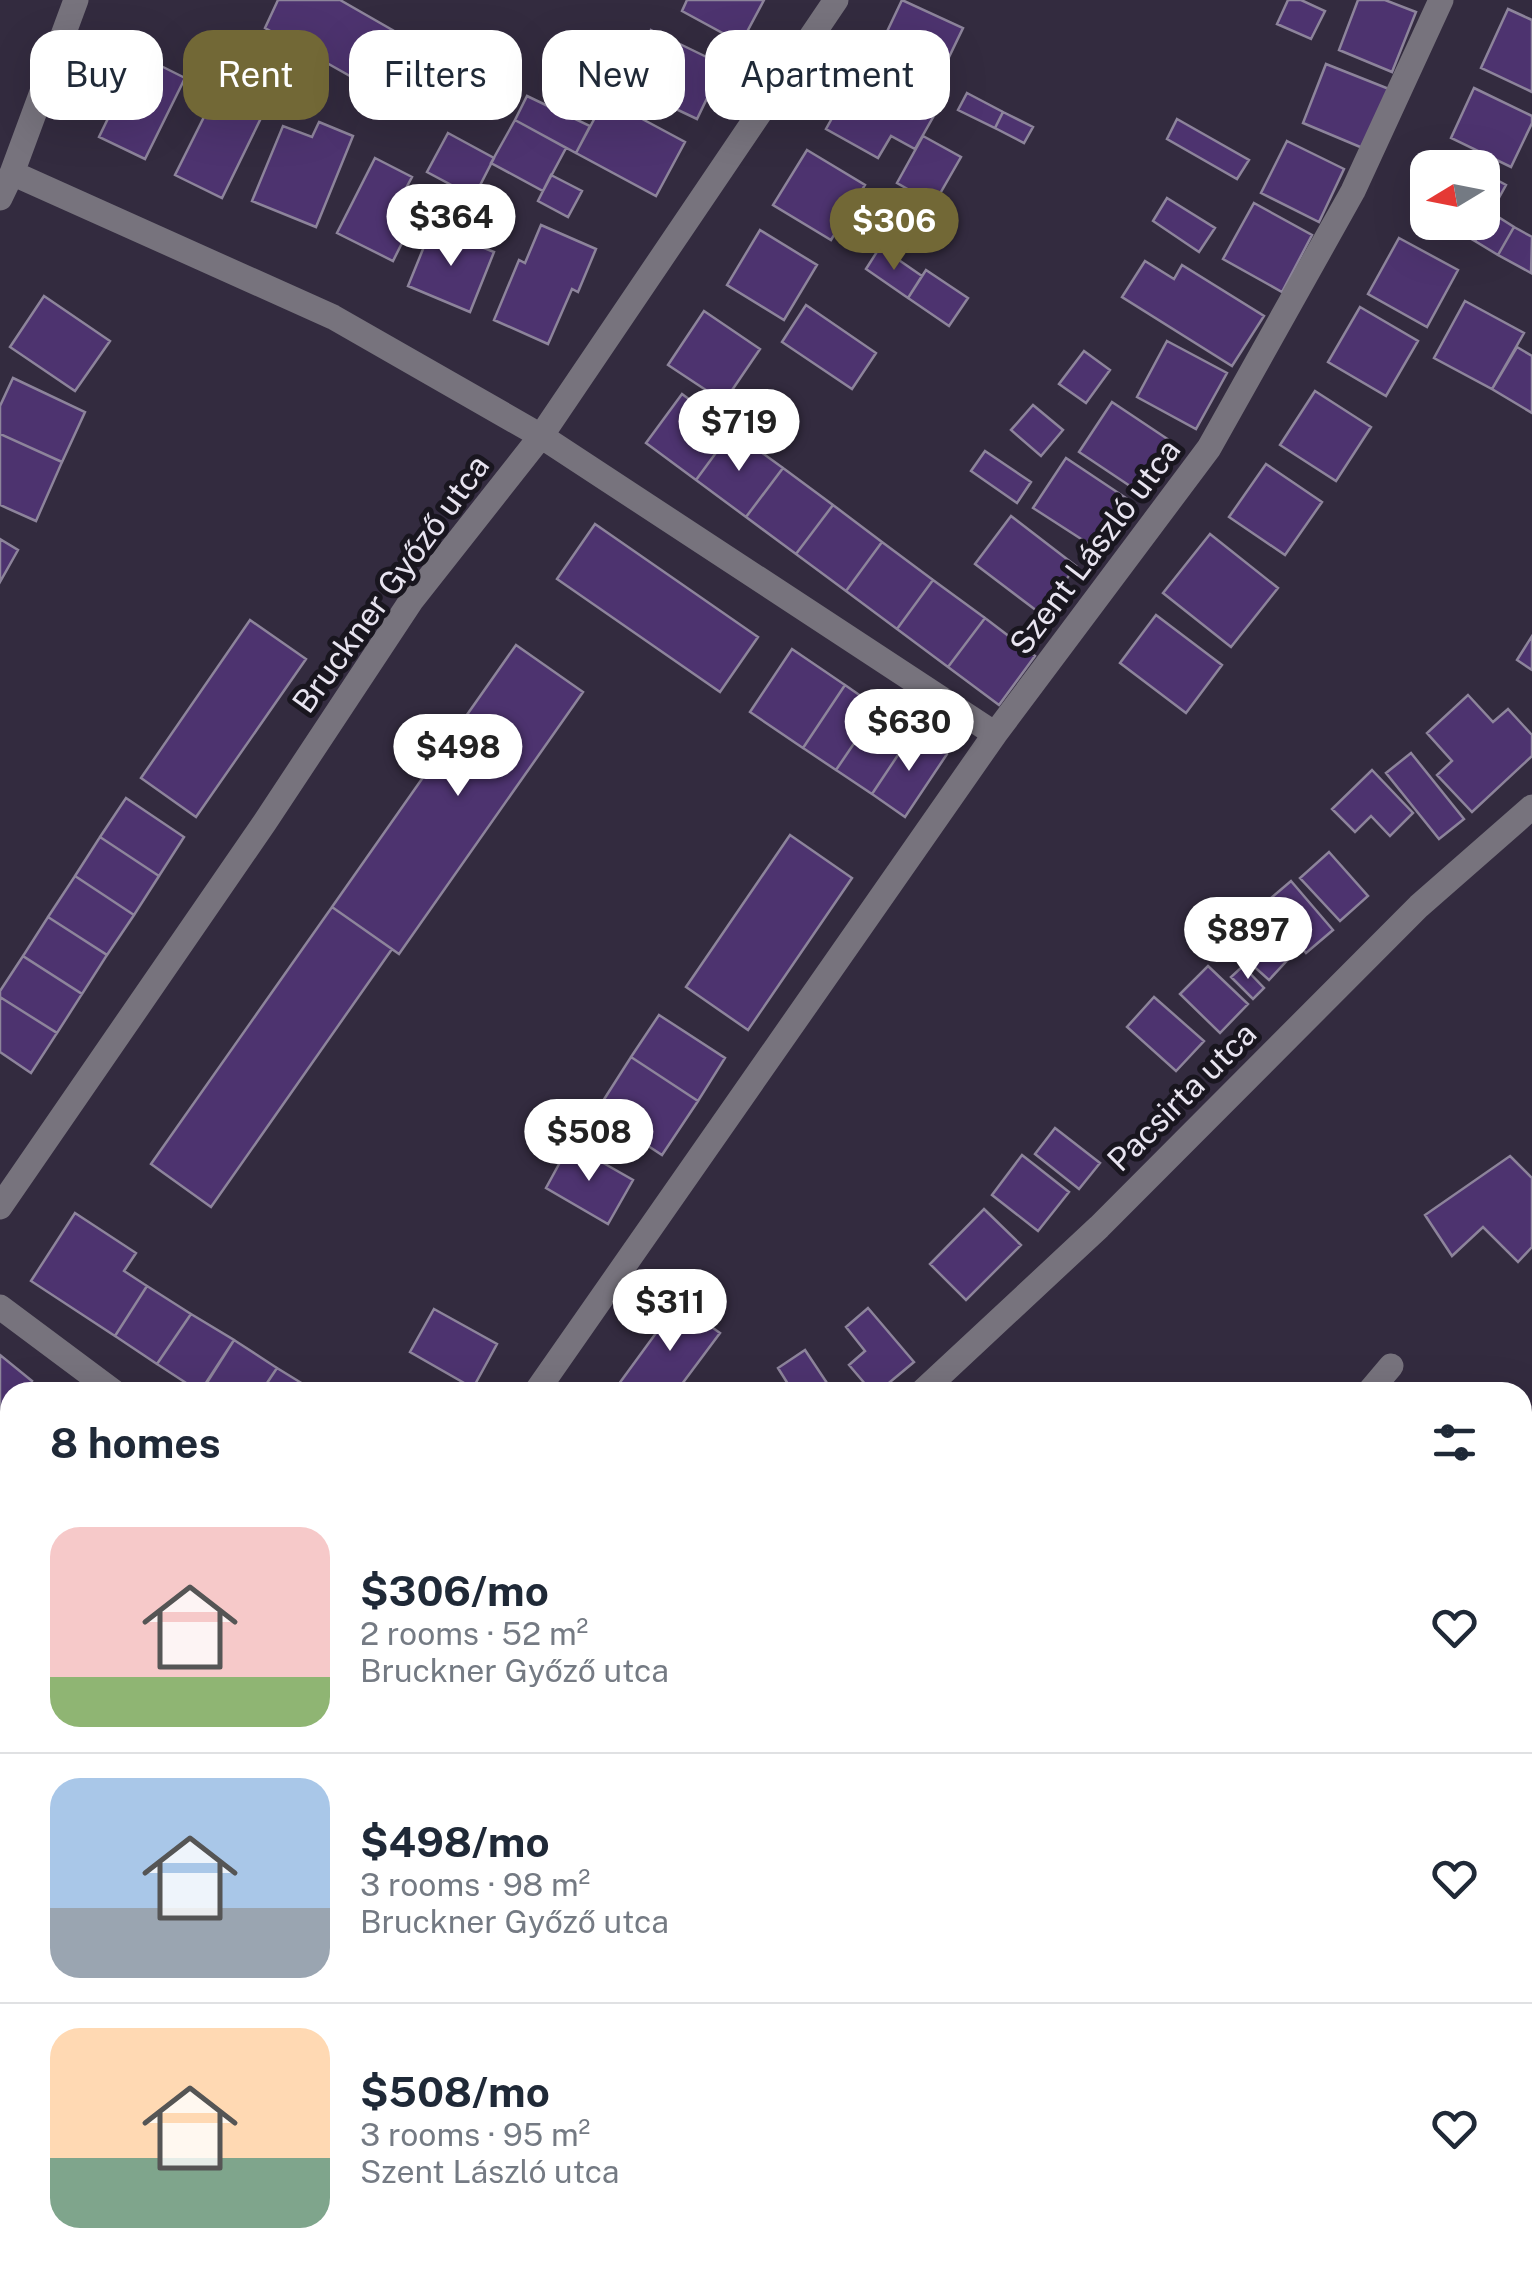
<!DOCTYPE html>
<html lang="en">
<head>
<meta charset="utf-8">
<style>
  :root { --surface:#fff; --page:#f6f6f7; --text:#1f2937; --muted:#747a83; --line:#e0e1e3; --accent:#726836 }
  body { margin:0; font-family:"Public Sans",sans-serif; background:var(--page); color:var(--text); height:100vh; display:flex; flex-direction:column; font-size:38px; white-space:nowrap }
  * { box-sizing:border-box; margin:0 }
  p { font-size:32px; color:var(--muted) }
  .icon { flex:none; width:55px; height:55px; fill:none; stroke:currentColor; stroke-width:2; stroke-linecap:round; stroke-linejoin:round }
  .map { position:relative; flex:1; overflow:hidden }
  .side { position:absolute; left:0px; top:1382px; width:1532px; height:892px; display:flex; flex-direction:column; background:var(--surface); border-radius:30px 30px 0 0; box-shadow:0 10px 40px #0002 }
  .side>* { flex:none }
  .top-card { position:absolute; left:30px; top:30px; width:1000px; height:90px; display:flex; gap:20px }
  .needle { width:65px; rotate:260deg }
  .fabs { position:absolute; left:1410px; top:150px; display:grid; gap:20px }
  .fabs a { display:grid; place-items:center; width:90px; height:90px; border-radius:20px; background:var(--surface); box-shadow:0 10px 40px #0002; font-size:50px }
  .price { position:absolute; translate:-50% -85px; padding:0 22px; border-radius:35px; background:#fff; color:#222; font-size:32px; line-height:65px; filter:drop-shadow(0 2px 5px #0008) }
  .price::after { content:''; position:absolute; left:50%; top:60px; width:30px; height:22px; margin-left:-15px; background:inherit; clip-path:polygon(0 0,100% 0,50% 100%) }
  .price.current { background:var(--accent); color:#fff }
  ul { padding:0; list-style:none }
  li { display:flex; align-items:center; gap:30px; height:250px; padding:0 50px }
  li+li { border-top:2px solid var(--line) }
  li span { display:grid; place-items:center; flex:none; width:280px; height:200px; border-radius:30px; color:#555 }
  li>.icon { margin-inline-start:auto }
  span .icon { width:120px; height:120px; fill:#fffc; stroke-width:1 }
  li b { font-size:42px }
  h2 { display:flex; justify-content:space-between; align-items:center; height:120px; padding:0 50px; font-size:42px }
  .tag { padding:0 35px; border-radius:30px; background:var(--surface); box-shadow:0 10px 40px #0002; font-size:35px; line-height:90px }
  .tag.current { background:var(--accent); color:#fff }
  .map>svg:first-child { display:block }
  .building { fill:#4d336f; stroke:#8d849b; stroke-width:2.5 }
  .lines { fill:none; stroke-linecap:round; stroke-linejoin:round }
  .minor { stroke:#77737d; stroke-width:25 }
  .labels { text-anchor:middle; stroke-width:10; stroke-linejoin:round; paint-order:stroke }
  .street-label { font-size:32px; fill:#e8e4f0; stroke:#19161f }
</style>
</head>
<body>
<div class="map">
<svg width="1532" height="2273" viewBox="0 0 1532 2273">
  <rect width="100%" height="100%" fill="#332b3f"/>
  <path class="building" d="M278,0H340L422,47L396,102L265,28Z
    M687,0H764L741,43L682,11Z
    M902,0L963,28L935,86L875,57Z
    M1288,0H1301L1325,11L1311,39L1277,24Z
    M1358,0H1385L1416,12L1392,72L1339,50Z
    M1508,9L1532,20V92L1481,68Z
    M651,30L723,65L697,119L625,85Z
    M139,55L185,78L145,159L99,137Z
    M1326,64L1389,89L1365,149L1303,123Z
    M854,79L881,95L887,85L936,112L915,149L891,136L878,158L826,129Z
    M1474,88L1532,116V123L1511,167L1451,138Z
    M216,93L262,116L222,198L175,175Z
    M967,93L1003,112L995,128L958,110Z
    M527,96L590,126L576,153L515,120Z
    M605,99L685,142L656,196L576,153Z
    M1003,112L1033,127L1024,143L995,128Z
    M1177,119L1249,160L1237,179L1167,139Z
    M515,120L566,148L543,191L491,163Z
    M319,122L353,136L316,227L252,201L283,126L312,137Z
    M448,133L494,158L474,197L427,172Z
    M923,136L961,157L934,204L897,183Z
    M1287,141L1344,169L1319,222L1261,193Z
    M807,150L865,185L831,240L773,205Z
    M1448,152L1475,168H1439Z
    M375,158L412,177L397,205L416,215L393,261L337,233Z
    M1482,172L1506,185L1475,241L1441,222H1482Z
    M551,175L582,191L568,217L538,201Z
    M1167,198L1215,228L1199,252L1153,221Z
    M1254,203L1312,235L1282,292L1223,259Z
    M1492,213L1514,227L1498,255L1475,241Z
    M541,225L596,249L578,292L572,289L548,344L494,320L519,260L525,263Z
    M432,227L494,252L470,312L408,286Z
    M1514,227L1532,237L1531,273L1498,255Z
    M760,230L817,265L784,320L727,285Z
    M1399,238L1458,270L1427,327L1368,294Z
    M880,247L922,276L908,298L866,269Z
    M1145,261L1174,279L1182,265L1264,316L1232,366L1122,297Z
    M926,270L968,298L949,326L908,298Z
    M44,296L110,341L75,391L10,347Z
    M1465,301L1524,333L1492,389L1434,358Z
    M806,305L876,353L852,389L782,342Z
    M1360,307L1418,341L1386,396L1328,362Z
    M704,311L760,349L724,402L668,365Z
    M1167,341L1227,373L1196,429L1137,397Z
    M1517,347L1532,356V413L1492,389Z
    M1084,351L1110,370L1086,403L1059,384Z
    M13,378L85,412L62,462L0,434V406Z
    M1315,391L1371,427L1336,481L1280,445Z
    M682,394L732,431L696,480L646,443Z
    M1112,402L1181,448L1148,498L1079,452Z
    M1033,405L1063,430L1041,456L1011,430Z
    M732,431L783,468L746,517L696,480Z
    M0,434L62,462L36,521L0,505Z
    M985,451L1031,482L1017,503L971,471Z
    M1066,458L1135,504L1103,553L1033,508Z
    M1266,464L1322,502L1285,555L1229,517Z
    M783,468L833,505L796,554L746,517Z
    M833,505L882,542L846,591L796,554Z
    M1011,516L1076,566L1041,614L975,564Z
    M595,524L758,637L720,692L557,579Z
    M1210,534L1278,588L1231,647L1163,593Z
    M0,539L18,550L0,582Z
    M882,542L933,580L897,629L846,591Z
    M933,580L985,618L948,667L897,629Z
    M1156,615L1222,665L1186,713L1120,663Z
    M985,618L1035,656L999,705L948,667Z
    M250,620L306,659L196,817L141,778Z
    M1532,636V670L1517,660Z
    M516,645L583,692L399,954L332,907Z
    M792,649L845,685L803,748L750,712Z
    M845,685L878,708L836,770L803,748Z
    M1468,695L1493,722L1508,709L1532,735V756L1472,812L1437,775L1452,761L1427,733Z
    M878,708L914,731L872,794L836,770Z
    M914,731L947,754L905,817L872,794Z
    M1411,753L1464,819L1439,839L1386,773Z
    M1372,770L1413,813L1390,836L1371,816L1355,832L1332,809Z
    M126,798L184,837L159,876L100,837Z
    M790,835L852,878L748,1030L686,987Z
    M100,837L159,876L134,915L75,876Z
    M1329,852L1368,896L1340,921L1300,878Z
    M75,876L134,915L107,955L48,917Z
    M1291,881L1333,930L1306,953L1264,904Z
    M332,907L392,949L211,1207L151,1164Z
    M48,917L107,955L82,994L23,956Z
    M1254,918L1293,954L1269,980L1230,945Z
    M23,956L82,994L57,1033L0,997V991Z
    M1208,966L1248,1004L1220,1033L1180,994Z
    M1243,966L1264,988L1253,999L1231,977Z
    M0,997L57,1033L31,1073L0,1052Z
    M1154,997L1204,1041L1176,1071L1127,1027Z
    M659,1015L725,1058L698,1101L631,1057Z
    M631,1057L698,1101L662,1155L596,1112Z
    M1055,1128L1100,1163L1079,1189L1035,1154Z
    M570,1144L633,1180L608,1224L546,1188Z
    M1022,1155L1069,1192L1038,1231L992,1195Z
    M1510,1156L1532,1178V1247L1518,1262L1483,1227L1452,1256L1425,1215Z
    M984,1209L1021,1245L966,1300L930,1264Z
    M75,1213L136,1253L124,1271L147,1286L115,1336L31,1281Z
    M147,1286L191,1314L157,1364L115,1336Z
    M678,1303L720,1333L676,1392H613Z
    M868,1308L914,1362L878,1392H872L849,1365L865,1351L846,1327Z
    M434,1309L497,1344L473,1388L410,1352Z
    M191,1314L234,1340L200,1392L157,1364Z
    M234,1340L277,1368L261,1392H201Z
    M805,1350L833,1392H793L778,1368Z
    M0,1355L32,1381L23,1392H10V1409L0,1422Z
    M277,1368L316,1392H261Z
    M1532,1484V1539L1522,1532V1497Z
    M1532,1663V1706L1522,1699V1676Z
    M1522,1728L1532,1736V1771L1522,1782Z
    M0,1943L10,1950V1962L0,1977Z
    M1532,2000V2075L1522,2068V2013Z
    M0,2031L10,2041V2050L0,2060Z
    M1,2059L10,2066V2101L0,2094Z
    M1522,2100L1532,2107V2143L1522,2156Z
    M45,2265H73L86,2273H41Z
    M547,2265H595L587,2273H555Z
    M749,2265H807L818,2273H742Z
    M998,2265H1080L1074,2273H1009Z"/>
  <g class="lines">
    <path class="minor" d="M12,173L333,317L541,436L995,734
      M0,198L12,173L76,0
      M0,1207L265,822L411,601L541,436L836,0
      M0,1307L114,1392
      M536,1392L995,734L1209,448L1353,191L1441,0
      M922,1392L1099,1227L1419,906L1532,807
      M1369,1392L1391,1366
      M1522,1874L1532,1860
      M0,2240L10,2226
      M1172,2265L1183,2273
      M658,2273L665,2265
      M1239,2273L1244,2265"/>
  </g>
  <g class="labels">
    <g class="street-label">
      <text transform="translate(1095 547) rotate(-53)" y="11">Szent László utca</text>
      <text transform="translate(391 584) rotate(-54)" y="11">Bruckner Győző utca</text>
      <text transform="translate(1182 1097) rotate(-45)" y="11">Pacsirta utca</text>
    </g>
  </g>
</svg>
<div class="fabs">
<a><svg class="needle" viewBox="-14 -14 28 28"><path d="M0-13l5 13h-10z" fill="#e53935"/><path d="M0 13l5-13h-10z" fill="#747a83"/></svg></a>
</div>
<b class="price" style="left:451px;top:269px">$364</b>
<b class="price current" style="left:894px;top:273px">$306</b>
<b class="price" style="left:739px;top:474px">$719</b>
<b class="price" style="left:909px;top:774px">$630</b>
<b class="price" style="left:458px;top:799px">$498</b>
<b class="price" style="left:1248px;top:982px">$897</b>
<b class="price" style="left:589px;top:1184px">$508</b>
<b class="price" style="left:670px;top:1354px">$311</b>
<div class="top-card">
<a class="tag">Buy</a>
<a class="tag current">Rent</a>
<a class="tag">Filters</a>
<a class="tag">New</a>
<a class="tag">Apartment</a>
</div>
<section class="side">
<h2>8 homes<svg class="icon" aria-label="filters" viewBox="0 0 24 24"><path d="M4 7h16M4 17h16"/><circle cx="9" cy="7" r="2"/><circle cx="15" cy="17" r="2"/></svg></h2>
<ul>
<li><span style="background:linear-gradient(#f6c9c9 75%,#8fb573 0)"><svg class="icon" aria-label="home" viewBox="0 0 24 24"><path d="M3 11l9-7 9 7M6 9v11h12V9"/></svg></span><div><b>$306/mo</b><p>2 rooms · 52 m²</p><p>Bruckner Győző utca</p></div><svg class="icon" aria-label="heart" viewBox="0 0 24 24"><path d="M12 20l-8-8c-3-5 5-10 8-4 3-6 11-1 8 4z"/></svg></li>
<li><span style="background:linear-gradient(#a9c7e8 65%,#9aa5b1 0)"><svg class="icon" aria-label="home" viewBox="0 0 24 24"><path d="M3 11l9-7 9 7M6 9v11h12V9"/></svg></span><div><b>$498/mo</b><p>3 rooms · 98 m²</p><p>Bruckner Győző utca</p></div><svg class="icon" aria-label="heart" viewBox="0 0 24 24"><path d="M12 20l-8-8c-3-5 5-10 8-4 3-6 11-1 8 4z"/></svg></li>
<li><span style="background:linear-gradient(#ffd9b3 65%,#7fa58c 0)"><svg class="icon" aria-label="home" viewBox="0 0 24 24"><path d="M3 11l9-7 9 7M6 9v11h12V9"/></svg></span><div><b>$508/mo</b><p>3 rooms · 95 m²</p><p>Szent László utca</p></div><svg class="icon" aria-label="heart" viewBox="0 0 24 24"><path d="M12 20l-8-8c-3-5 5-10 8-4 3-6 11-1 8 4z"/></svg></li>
</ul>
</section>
</div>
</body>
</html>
